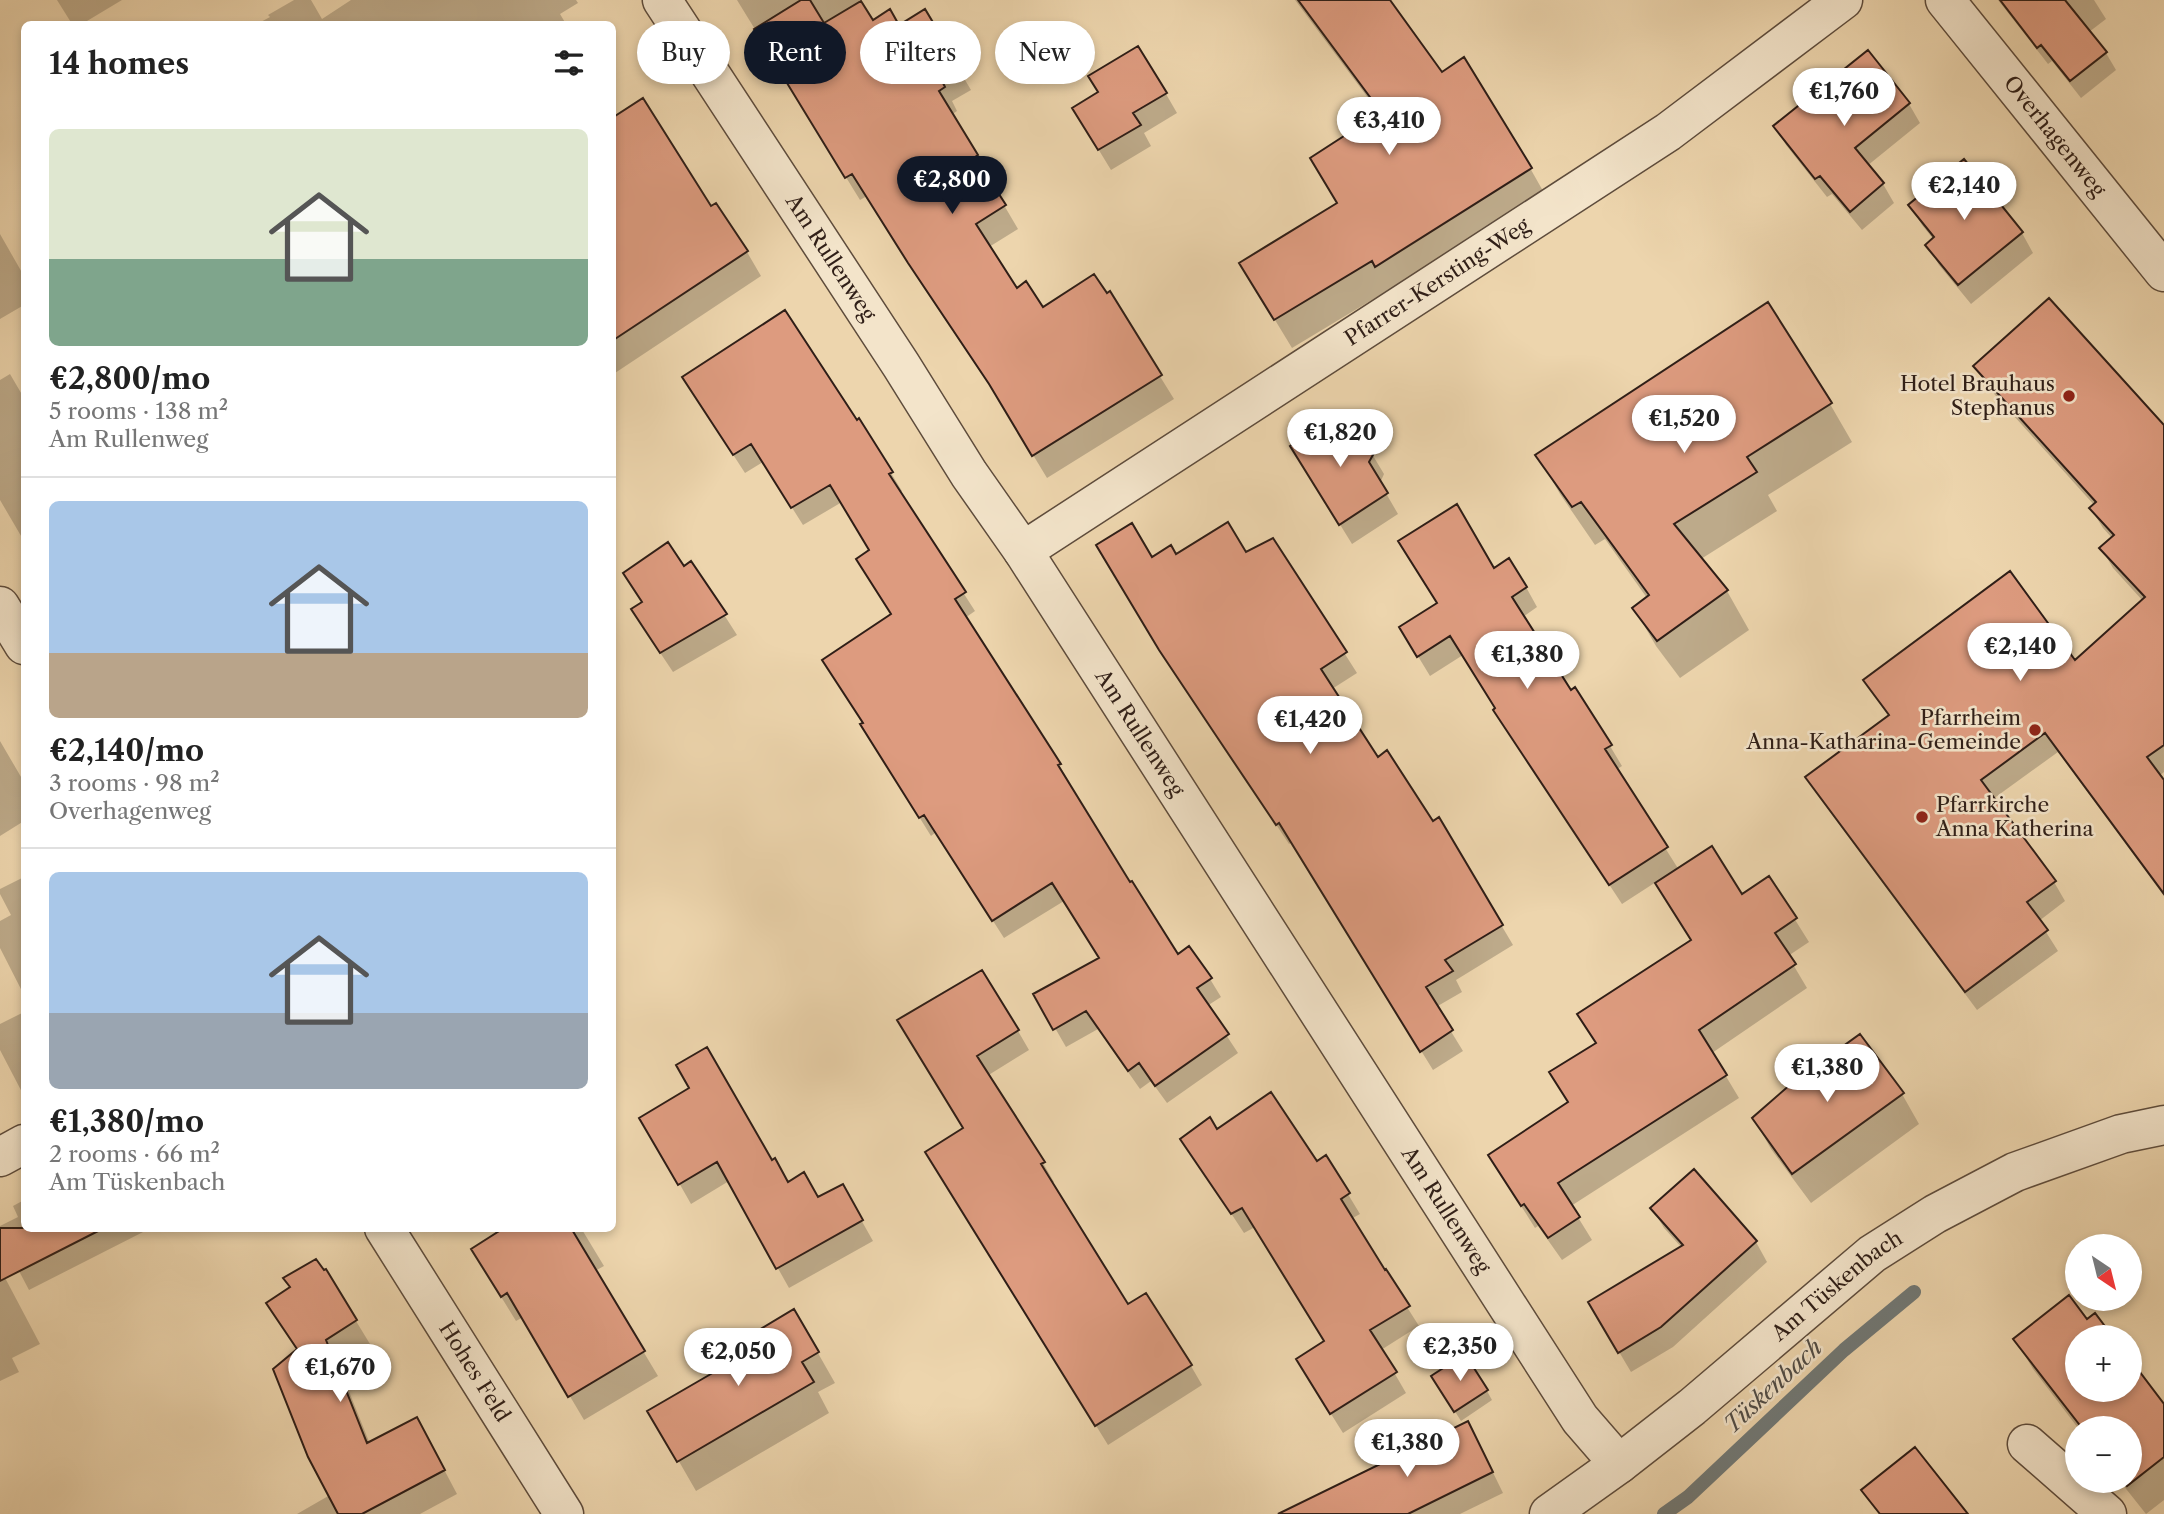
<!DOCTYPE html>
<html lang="en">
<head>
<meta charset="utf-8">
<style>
  :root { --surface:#fff; --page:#f6f6f6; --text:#222; --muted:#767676; --line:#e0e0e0; --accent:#111827 }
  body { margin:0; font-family:"Libre Caslon Text",serif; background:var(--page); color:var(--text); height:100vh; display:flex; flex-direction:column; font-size:26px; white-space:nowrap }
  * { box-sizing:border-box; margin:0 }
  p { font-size:23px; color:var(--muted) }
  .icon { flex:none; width:38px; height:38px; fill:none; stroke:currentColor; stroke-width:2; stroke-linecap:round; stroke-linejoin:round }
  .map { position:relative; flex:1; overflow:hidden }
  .drawer { position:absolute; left:21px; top:21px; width:595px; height:1211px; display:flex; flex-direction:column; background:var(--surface); border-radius:10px; box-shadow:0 4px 10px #0003 }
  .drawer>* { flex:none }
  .top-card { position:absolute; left:637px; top:21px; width:665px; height:63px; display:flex; gap:14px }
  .needle { width:46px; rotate:145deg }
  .tools { position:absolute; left:2065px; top:1234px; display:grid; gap:14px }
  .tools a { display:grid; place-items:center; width:77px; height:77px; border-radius:50%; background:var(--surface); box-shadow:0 4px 10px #0003; font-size:35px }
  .price { position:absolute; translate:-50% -60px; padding:0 16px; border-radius:24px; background:#fff; color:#222; font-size:23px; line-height:46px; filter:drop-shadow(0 2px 4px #0008) }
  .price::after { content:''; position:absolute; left:50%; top:42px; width:21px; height:16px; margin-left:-10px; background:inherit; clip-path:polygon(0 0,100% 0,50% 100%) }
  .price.active { background:var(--accent); color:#fff }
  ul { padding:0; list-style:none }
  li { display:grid; align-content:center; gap:14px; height:371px; padding:0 28px }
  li+li { border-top:2px solid var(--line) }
  li span { display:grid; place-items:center; height:217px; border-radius:10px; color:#555 }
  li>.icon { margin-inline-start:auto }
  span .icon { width:126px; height:126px; fill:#fffc; stroke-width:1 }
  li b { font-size:30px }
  h2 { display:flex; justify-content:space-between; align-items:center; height:84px; padding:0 28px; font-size:30px }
  .chip { padding:0 24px; border-radius:32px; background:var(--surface); box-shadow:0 4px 10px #0003; font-size:24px; line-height:63px }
  .chip.active { background:var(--accent); color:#fff }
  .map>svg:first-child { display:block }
  .shadow { fill:#0003 }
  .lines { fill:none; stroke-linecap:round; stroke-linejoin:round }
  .stream { stroke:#717976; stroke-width:14 }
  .building { fill:#dd9b7f; stroke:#2f1e17; stroke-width:2 }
  .minor-casing { stroke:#5e4c3c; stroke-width:41 }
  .minor { stroke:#f3e4ca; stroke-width:38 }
  .poi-dot { fill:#8f2418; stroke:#f3e4ca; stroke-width:2.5 }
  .labels { text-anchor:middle; stroke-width:5; stroke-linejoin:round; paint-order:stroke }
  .street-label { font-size:21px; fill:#2f1e17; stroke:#f3e4ca }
  .poi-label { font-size:21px; fill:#2f1e17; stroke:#f3e4ca; text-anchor:end }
  .water-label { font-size:23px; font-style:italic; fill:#504c46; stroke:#f3e4ca }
</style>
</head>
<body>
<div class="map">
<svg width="2164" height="1514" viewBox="0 0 2164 1514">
  <rect width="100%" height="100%" fill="#edd5ad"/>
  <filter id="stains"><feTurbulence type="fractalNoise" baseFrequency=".00286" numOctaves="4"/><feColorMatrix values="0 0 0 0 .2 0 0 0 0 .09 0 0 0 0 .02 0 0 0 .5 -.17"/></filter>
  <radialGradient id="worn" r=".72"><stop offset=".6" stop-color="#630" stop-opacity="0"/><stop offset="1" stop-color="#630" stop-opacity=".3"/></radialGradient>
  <path class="shadow" d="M57,0H122L82,24H72Z
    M294,0H311L322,19L351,0H576L578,3L560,14L566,24H257L270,17L268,15Z
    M737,0H859L872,23L898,27L924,11L971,90L952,101L957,111L951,115L1018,229L989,247L1017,290L1043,310L1109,294L1174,399L1047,478L1004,407L923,287L867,196L860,200Z
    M1295,0H1388L1442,74L1530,168L1547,198L1393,295L1390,289L1292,348L1258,292L1339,204L1380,114Z
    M1998,0H2094L2106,19L2089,32L2106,53L2116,70L2081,98L2052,61L2048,64Z
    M1867,52L1909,104L1920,123L1867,166L1883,184L1894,203L1862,230L1832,194L1827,197L1786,145L1775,126Z
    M1166,94L1177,113L1144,133L1151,146L1111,170L1086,129Z
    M612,159L711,208L747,252L761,276L612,375Z
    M1963,162L2022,233L2033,253L1971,304L1939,265L1927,245L1934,240L1922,225L1910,205Z
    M0,234L24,276V305L0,319Z
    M1976,367L2164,428V772L2159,776L2164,783V896L2058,752L1993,799L2054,882L2065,901L2039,921L2058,951L1977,1010L1819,797L1808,778L1889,717L1865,681L2075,663L2143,601L2113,568L2101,548L2112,538L2103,528L2091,509L2095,506L1987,386Z
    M10,374L24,398V541L0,500V380Z
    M695,396L891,473L902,491L899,493L975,611L965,618L1059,765L1070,783L1068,784L1130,884L1178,956L1210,979L1221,997L1207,1006L1238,1053L1167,1103L1151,1081L1140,1089L1098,1029L1066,1047L1036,995L1100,959L1064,901L1004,938L936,832L931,836L873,743L893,615L871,551L842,502L803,525L763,462L745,473Z
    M1830,404L1852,442L1768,495L1777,511L1701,559L1727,591L1749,630L1680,678L1656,646L1634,608L1647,598L1605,539L1595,545L1560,494L1538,456Z
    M1350,437L1372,454L1384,474L1380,483L1398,514L1352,544L1304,466Z
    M1273,541L1357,673L1332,689L1377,759L1433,823L1439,820L1513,945L1456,980L1462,992L1436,1007L1463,1051L1433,1070L1292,842L1289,844L1173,670L1151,559L1245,554Z
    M691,563L737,635L673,672L645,630L684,568Z
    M1493,570L1526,587L1537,607L1523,617L1570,692L1610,746L1622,766L1616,770L1679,870L1741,896L1769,878L1809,942L1788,956L1807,988L1712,1053L1739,1098L1571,1206L1592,1240L1562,1260L1538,1226L1535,1228L1504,1179L1570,1104L1597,1044L1579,1015L1693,942L1656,882L1622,904L1507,730L1497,709L1463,655L1430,676L1413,648Z
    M0,741L24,782V821L0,836Z
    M24,877V995L0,948V921L11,915L0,894V889Z
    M24,1012V1096L0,1050V1024Z
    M1018,1031L1029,1050L987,1076L1043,1163L1054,1182L1051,1184L1127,1307L1191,1366L1202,1385L1108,1445L939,1172L965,1129L911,1040Z
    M1902,1094L1919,1124L1811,1203L1771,1149L1754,1119Z
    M642,1118L771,1162L787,1184L818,1200L842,1186L873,1241L789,1288L729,1181L691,1204Z
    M1217,1132L1317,1163L1326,1158L1360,1214L1351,1219L1419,1326L1381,1350L1406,1393L1343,1433L1309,1379L1325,1342L1255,1227L1244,1233L1182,1139Z
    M1693,1172L1756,1242L1767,1262L1673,1347L1631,1372L1590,1303L1682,1248L1664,1228L1652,1208Z
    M24,1200V1228H155L151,1231L149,1229L29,1290L0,1235V1226L18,1217L13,1206Z
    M507,1228H581L604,1266L595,1271L658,1376L584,1420L523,1317L516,1321L487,1274Z
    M3,1274L40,1344L12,1358L19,1372L0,1381V1276Z
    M285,1279L356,1321L370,1344L338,1364L370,1444L430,1443L457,1494L420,1514H297L330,1495L298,1351L268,1304L291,1289Z
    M794,1311L835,1383L818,1392L829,1413L696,1491L650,1411L756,1349Z
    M2087,1322L2111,1337H2077V1390H2130V1361L2164,1407V1500L2146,1514L2119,1480H2130V1428H2078L2033,1369L2015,1339Z
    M1439,1386L1487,1391L1492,1400L1461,1421Z
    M1479,1444L1503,1493L1460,1514H1282Z"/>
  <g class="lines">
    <path class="stream" d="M1664,1514L1688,1497L1844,1350L1914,1292"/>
  </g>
  <path class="building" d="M801,0H810L824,23L861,1L873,20L890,9L899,25L925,9L959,66L940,77L945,87L939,91L978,155L975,157L1006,205L976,224L1017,288L1026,281L1043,307L1094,274L1107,293L1110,291L1162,375L1032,456L989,384L908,263L852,174L845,178L754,29Z
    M1298,0H1390L1442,72L1464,57L1532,168L1375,267L1372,261L1274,320L1239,263L1337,203L1310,158L1381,112Z
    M2000,0H2065L2107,52L2070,81L2041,45L2037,48Z
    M1138,46L1167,93L1133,113L1141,125L1098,150L1072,108L1098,92L1088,76Z
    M1868,50L1910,103L1855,148L1884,183L1850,212L1820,176L1815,179L1773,126Z
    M643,98L711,206L716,203L748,251L612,341V118Z
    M1964,159L2023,232L1958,285L1925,245L1934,237L1908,205Z
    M2049,298L2164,425V745L2147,757L2164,780V894L2045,733L1981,780L2056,881L2027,902L2048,930L1965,992L1805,777L1889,715L1863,680L2010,571L2075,660L2145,597L2099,548L2114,535L2089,508L2096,502L1973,366Z
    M1768,302L1832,403L1747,457L1757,472L1674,524L1728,590L1657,641L1632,608L1649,595L1581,502L1572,507L1535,455Z
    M785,310L857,420L859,418L893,472L889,474L966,592L955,599L1061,764L1058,765L1130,882L1132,881L1178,954L1189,946L1212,978L1197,988L1229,1034L1155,1086L1139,1063L1128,1071L1086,1011L1053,1030L1033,994L1099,958L1052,883L992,921L924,815L919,818L860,724L863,723L822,660L891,614L856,559L869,550L830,485L791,508L751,444L733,455L682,377Z
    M1339,415L1350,435L1362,437L1374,453L1369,462L1388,493L1339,525L1290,446Z
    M1457,504L1494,568L1509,558L1527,587L1512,597L1571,690L1575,687L1612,745L1605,749L1668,847L1609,885L1493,710L1495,708L1450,636L1417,657L1399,627L1437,603L1398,541Z
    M1228,522L1246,552L1273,538L1347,652L1321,669L1378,757L1387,750L1433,821L1439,817L1503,925L1445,960L1453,971L1426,987L1453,1030L1420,1052L1279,823L1276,825L1217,737L1159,650L1096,545L1132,523L1152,557L1171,545L1176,554Z
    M668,542L684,566L691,561L727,614L660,653L631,609L642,602L623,573Z
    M1712,846L1742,894L1769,876L1797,918L1775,933L1796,964L1699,1030L1727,1075L1558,1183L1580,1217L1548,1238L1524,1204L1521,1206L1488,1155L1568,1102L1549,1072L1596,1043L1577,1014L1691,940L1655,883Z
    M982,970L1019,1030L977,1056L1045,1162L1041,1164L1128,1304L1146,1293L1192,1365L1095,1426L925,1152L963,1128L897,1020Z
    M1860,1034L1904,1093L1792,1174L1752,1118L1792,1083Z
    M707,1047L772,1160L775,1158L788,1182L804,1172L818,1197L843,1184L863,1220L776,1269L717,1162L678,1185L639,1118L689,1088L676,1065Z
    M1271,1092L1317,1161L1326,1155L1350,1193L1341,1199L1385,1270L1386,1269L1410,1306L1370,1330L1397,1372L1330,1414L1296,1359L1324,1341L1242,1208L1231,1214L1180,1139L1210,1117L1217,1129Z
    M1694,1169L1757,1241L1661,1327L1618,1353L1588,1302L1683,1245L1650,1208Z
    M0,1228H104L0,1281Z
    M504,1228H571L645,1351L568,1397L507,1293L501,1297L471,1249Z
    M316,1259L324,1270L326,1269L357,1320L326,1340L367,1443L417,1417L445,1470L362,1514H338L308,1457L273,1369L297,1349L266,1303L290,1287L283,1278Z
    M2069,1295L2087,1319L2095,1313L2113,1337H2077V1390H2130V1359L2164,1404V1457L2127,1486L2122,1480H2130V1428H2082L2013,1339Z
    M794,1309L819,1352L802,1362L814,1382L677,1462L647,1411L754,1349L747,1337Z
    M1465,1354L1488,1390L1454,1412L1431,1376Z
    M1468,1421L1493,1472L1408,1514H1278Z
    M1915,1447L1968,1514H1880L1861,1490Z"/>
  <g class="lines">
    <defs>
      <g id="minor">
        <path id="s1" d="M662,0L901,365L969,474L1023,551L1580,1419L1619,1464"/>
        <path id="s2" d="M1945,0L2164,272"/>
        <path id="s3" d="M1023,551L1668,132L1843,0"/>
        <path d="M0,606L24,645"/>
        <path d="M0,1157L24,1144"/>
        <path id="s4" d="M384,1228L564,1514"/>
        <path d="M2027,1444L2107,1514"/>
        <path id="s5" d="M1549,1514L1619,1464L1692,1407L1872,1254L1935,1214L2015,1172L2121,1134L2164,1125"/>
      </g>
    </defs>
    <use href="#minor" class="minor-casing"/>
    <use href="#minor" class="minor"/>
  </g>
  <g class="poi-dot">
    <circle cx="2069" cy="396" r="7"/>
    <circle cx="2035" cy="730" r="7"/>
    <circle cx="1922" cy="817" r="7"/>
  </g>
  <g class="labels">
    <g class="street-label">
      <text dy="7" stroke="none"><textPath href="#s2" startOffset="175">Overhagenweg</textPath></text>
      <text dy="7" stroke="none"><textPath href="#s1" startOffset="308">Am Rullenweg</textPath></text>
      <text dy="7" stroke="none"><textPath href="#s3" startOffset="494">Pfarrer-Kersting-Weg</textPath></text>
      <text dy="7" stroke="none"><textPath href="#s1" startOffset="875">Am Rullenweg</textPath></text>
      <text dy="7" stroke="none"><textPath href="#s1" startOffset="1442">Am Rullenweg</textPath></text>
      <text dy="7" stroke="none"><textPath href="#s5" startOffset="368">Am Tüskenbach</textPath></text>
      <text dy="7" stroke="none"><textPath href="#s4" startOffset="170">Hohes Feld</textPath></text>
    </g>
    <g class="poi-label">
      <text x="2055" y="391">Hotel Brauhaus<tspan x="2055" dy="24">Stephanus</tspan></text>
      <text x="2021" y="725">Pfarrheim<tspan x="2021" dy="24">Anna-Katharina-Gemeinde</tspan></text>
      <text x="1936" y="812" text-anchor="start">Pfarrkirche<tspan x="1936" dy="24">Anna Katherina</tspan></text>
    </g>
    <g class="water-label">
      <text transform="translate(1773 1386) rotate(-43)" y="8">Tüskenbach</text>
    </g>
  </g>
  <rect width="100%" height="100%" filter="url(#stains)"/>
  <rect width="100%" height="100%" fill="url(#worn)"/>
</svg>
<div class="tools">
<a><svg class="needle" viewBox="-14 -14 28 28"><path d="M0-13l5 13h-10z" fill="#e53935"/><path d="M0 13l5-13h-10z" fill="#767676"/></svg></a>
<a>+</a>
<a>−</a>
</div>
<b class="price" style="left:1844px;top:128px">€1,760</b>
<b class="price" style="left:1389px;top:157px">€3,410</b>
<b class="price active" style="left:952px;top:216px">€2,800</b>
<b class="price" style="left:1964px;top:222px">€2,140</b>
<b class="price" style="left:1684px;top:455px">€1,520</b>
<b class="price" style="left:1340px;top:469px">€1,820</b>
<b class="price" style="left:2020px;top:683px">€2,140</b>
<b class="price" style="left:1527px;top:691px">€1,380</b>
<b class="price" style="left:1310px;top:756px">€1,420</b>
<b class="price" style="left:1827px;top:1104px">€1,380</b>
<b class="price" style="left:1460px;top:1383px">€2,350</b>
<b class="price" style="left:738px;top:1388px">€2,050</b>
<b class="price" style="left:340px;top:1404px">€1,670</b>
<b class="price" style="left:1407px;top:1479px">€1,380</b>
<div class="top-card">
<a class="chip">Buy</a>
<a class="chip active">Rent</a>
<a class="chip">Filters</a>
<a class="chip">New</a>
</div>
<section class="drawer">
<h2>14 homes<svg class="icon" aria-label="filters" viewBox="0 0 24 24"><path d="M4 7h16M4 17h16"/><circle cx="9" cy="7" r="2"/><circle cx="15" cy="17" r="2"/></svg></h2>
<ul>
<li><span style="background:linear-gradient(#dfe7d0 60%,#7fa58c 0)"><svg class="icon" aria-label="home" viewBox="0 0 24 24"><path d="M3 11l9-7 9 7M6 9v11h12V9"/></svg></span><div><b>€2,800/mo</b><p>5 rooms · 138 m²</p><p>Am Rullenweg</p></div></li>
<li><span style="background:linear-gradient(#a9c7e8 70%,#b9a48a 0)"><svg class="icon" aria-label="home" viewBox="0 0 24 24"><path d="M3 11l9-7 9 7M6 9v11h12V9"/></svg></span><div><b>€2,140/mo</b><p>3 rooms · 98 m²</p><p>Overhagenweg</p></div></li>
<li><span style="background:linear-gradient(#a9c7e8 65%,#9aa5b1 0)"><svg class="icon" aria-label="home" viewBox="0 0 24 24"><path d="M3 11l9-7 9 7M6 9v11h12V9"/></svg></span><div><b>€1,380/mo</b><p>2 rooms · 66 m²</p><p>Am Tüskenbach</p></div></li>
</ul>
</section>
</div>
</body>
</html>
